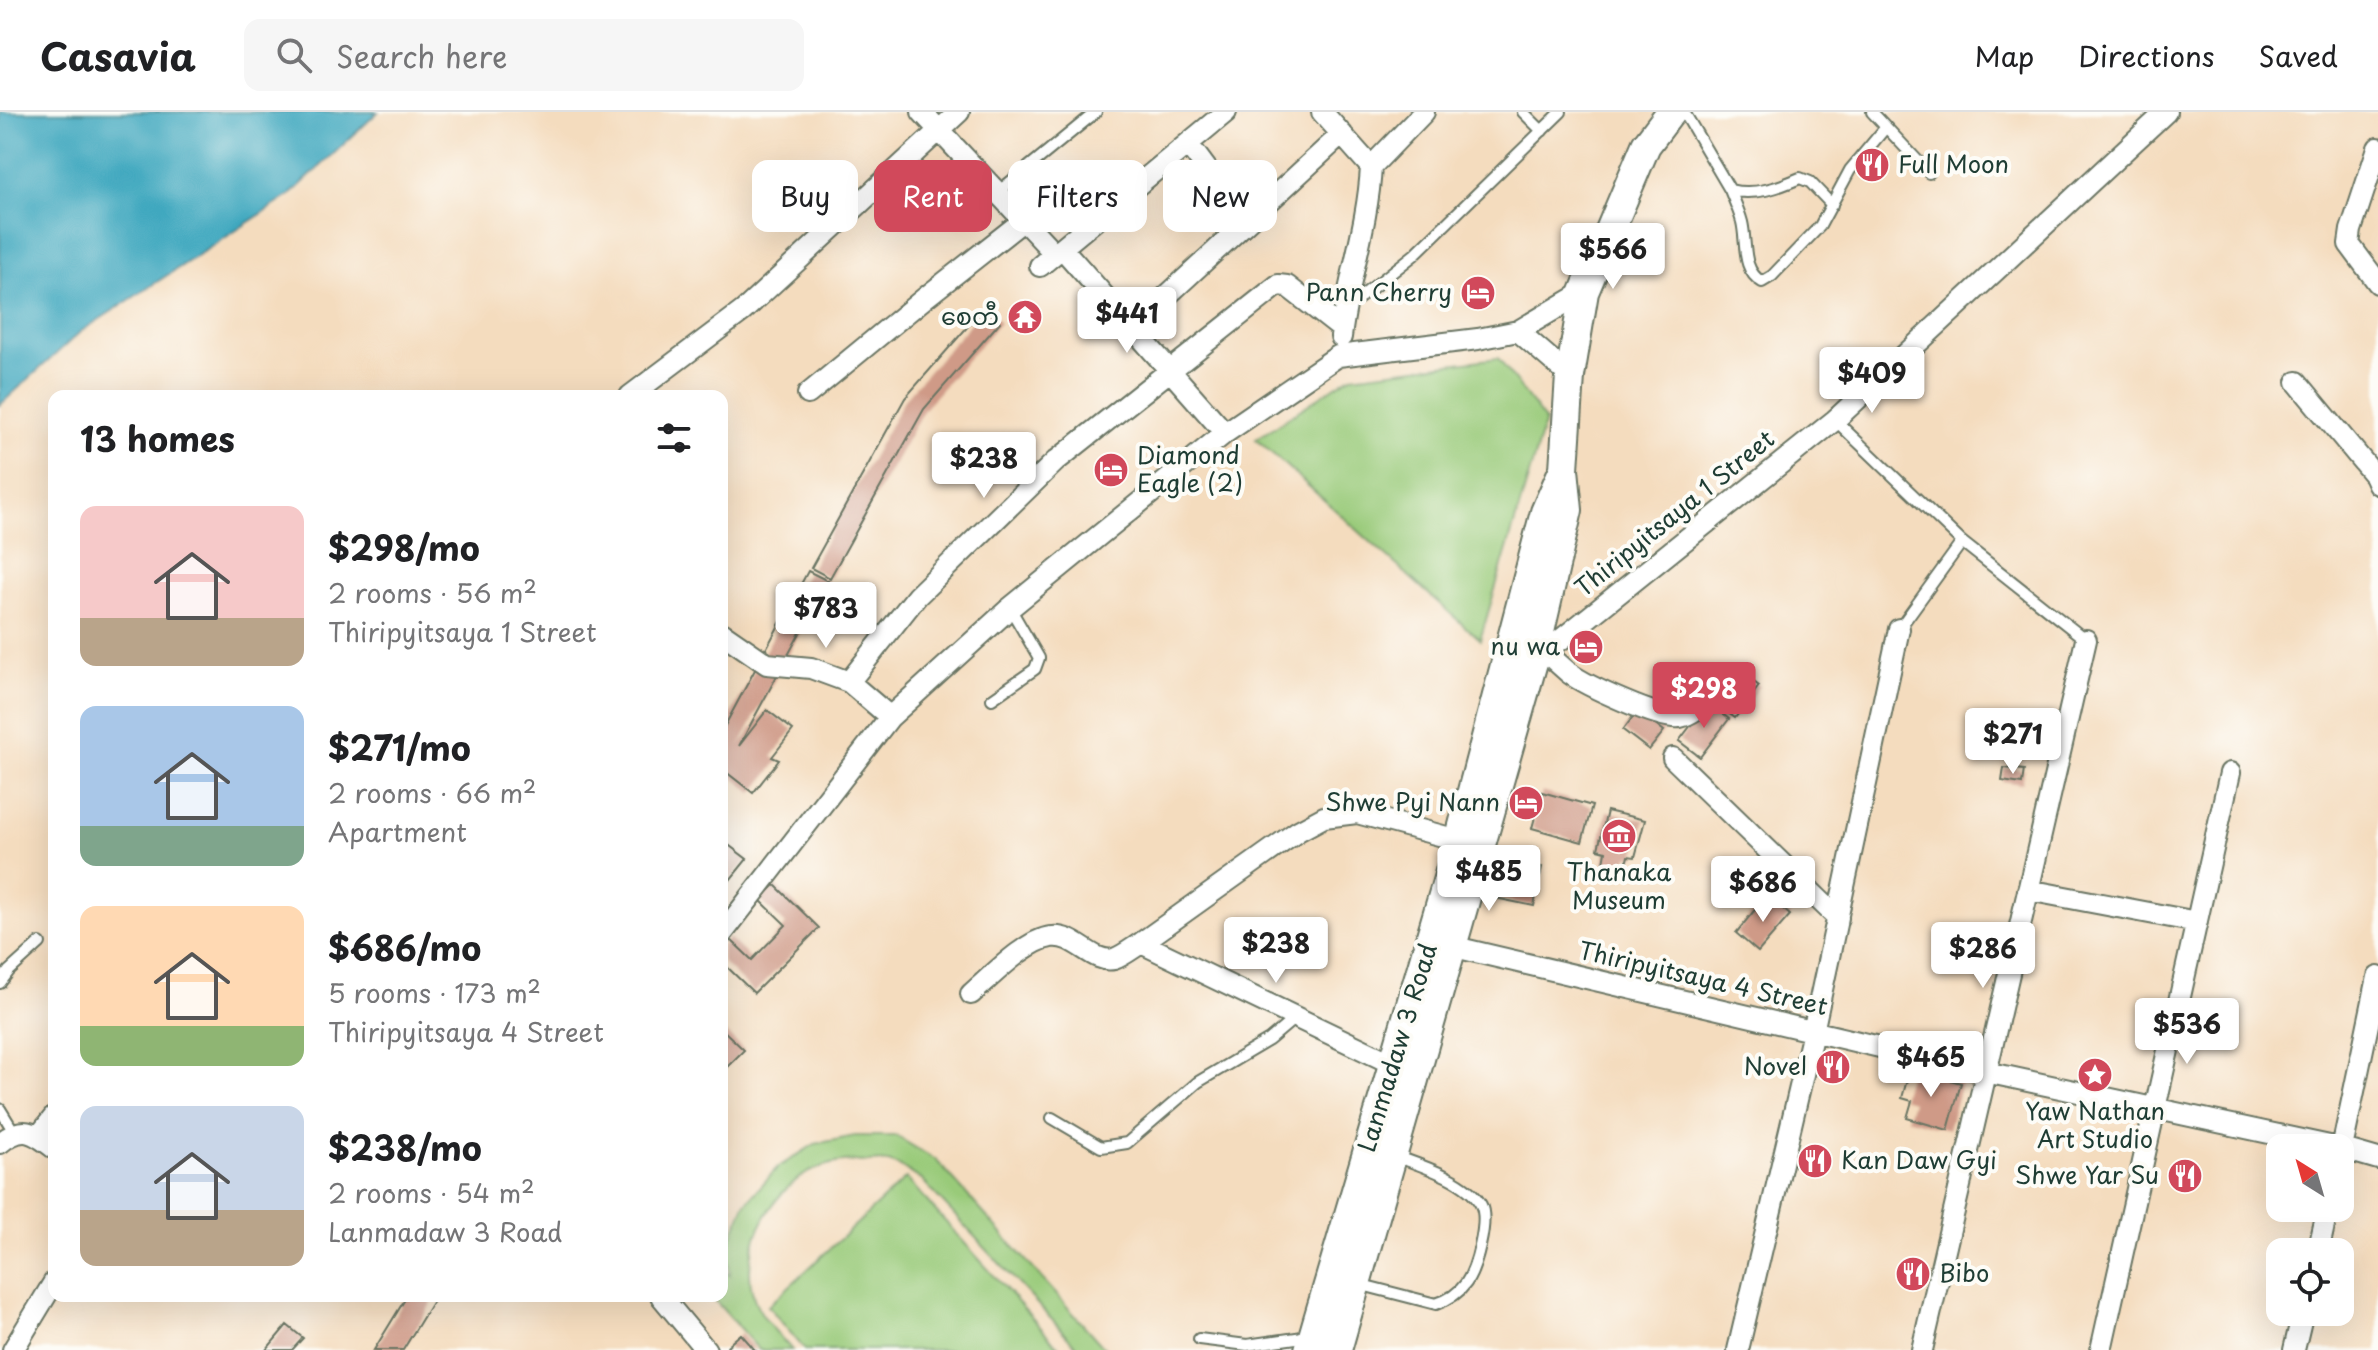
<!DOCTYPE html>
<html lang="en">
<head>
<meta charset="utf-8">
<style>
  :root { --surface:#fff; --page:#f6f6f6; --text:#202124; --muted:#757577; --line:#e0e0e0; --accent:#d1495b }
  body { margin:0; font-family:"Playpen Sans","Noto Sans Myanmar",sans-serif; background:var(--page); color:var(--text); height:100vh; display:flex; flex-direction:column; font-size:30px; white-space:nowrap }
  * { box-sizing:border-box; margin:0 }
  p { font-size:26px; color:var(--muted) }
  .icon { flex:none; width:44px; height:44px; fill:none; stroke:currentColor; stroke-width:2; stroke-linecap:round; stroke-linejoin:round }
  .map { position:relative; flex:1; overflow:hidden }
  .side { position:absolute; left:48px; top:278px; width:680px; height:912px; display:flex; flex-direction:column; background:var(--surface); border-radius:16px; box-shadow:0 8px 32px #0002 }
  .side>* { flex:none }
  .hud { position:absolute; left:752px; top:48px; width:760px; height:72px; display:flex; gap:16px }
  .needle { width:52px; rotate:323deg }
  .tools { position:absolute; left:2266px; top:1022px; display:grid; gap:16px }
  .tools a { display:grid; place-items:center; width:88px; height:88px; border-radius:16px; background:var(--surface); box-shadow:0 8px 32px #0002; font-size:40px }
  .price { position:absolute; translate:-50% -68px; padding:0 18px; border-radius:8px; background:#fff; color:#222; font-size:26px; line-height:52px; filter:drop-shadow(0 2px 4px #0008) }
  .price::after { content:''; position:absolute; left:50%; top:48px; width:24px; height:18px; margin-left:-12px; background:inherit; clip-path:polygon(0 0,100% 0,50% 100%) }
  .price.current { background:var(--accent); color:#fff }
  ul { padding:0; list-style:none }
  li { display:flex; align-items:center; gap:24px; height:200px; padding:0 32px }
  li span { display:grid; place-items:center; flex:none; width:224px; height:160px; border-radius:16px; color:#555 }
  li>.icon { margin-inline-start:auto }
  span .icon { width:96px; height:96px; fill:#fffc; stroke-width:1 }
  li b { font-size:34px }
  h2 { display:flex; justify-content:space-between; align-items:center; height:96px; padding:0 32px; font-size:34px }
  .pill { padding:0 28px; border-radius:16px; background:var(--surface); box-shadow:0 8px 32px #0002; font-size:28px; line-height:72px }
  .pill.current { background:var(--accent); color:#fff }
  header { display:flex; align-items:center; gap:48px; box-sizing:border-box; height:112px; padding:0 40px; background:var(--surface); border-bottom:2px solid var(--line) }
  header strong { font-size:38px }
  nav { display:flex; gap:44px; margin-inline-start:auto; font-size:28px }
  .search { width:560px; height:72px; background:var(--page); display:flex; align-items:center; gap:20px; box-sizing:border-box; padding:0 28px; border-radius:16px; color:var(--muted); font-size:30px }
  .map>svg:first-child { display:block }
  .green { fill:#99ca79; stroke:#5c8456; stroke-width:2 }
  .water { fill:#3fa8bf; stroke:#2f727a; stroke-width:2 }
  .building { fill:#cf9a87 }
  .lines { fill:none; stroke-linecap:round; stroke-linejoin:round }
  .lane-casing { stroke:#6a7564; stroke-width:14 }
  .street-casing { stroke:#6a7564; stroke-width:24 }
  .secondary-casing { stroke:#6a7564; stroke-width:32 }
  .lane { stroke:#fff; stroke-width:10 }
  .street { stroke:#fff; stroke-width:20 }
  .secondary { stroke:#fff; stroke-width:28 }
  .labels { text-anchor:middle; stroke-width:8; stroke-linejoin:round; paint-order:stroke }
  .poi-label { font-size:24px; fill:#1f3d34; stroke:#fdfcf7; text-anchor:end }
  .street-label { font-size:24px; fill:#1f3d34; stroke:#fdfcf7 }
</style>
</head>
<body>
<header>
<strong>Casavia</strong>
<div class="search"><svg class="icon" aria-label="search" viewBox="0 0 24 24"><circle cx="10" cy="10" r="6"/><path d="M15 15l6 6"/></svg>Search here</div>
<nav><a>Map</a><a>Directions</a><a>Saved</a></nav>
</header>
<div class="map">
<svg width="2378" height="1238" viewBox="0 0 2378 1238">
  <rect width="100%" height="100%" fill="#fdfcf7"/>
  <filter id="ink" filterUnits="userSpaceOnUse"><feTurbulence type="fractalNoise" baseFrequency=".0125" numOctaves="2"/><feDisplacementMap in="SourceGraphic" scale="16" xChannelSelector="R" yChannelSelector="G"/><feConvolveMatrix kernelMatrix="1 2 1 2 8 2 1 2 1" color-interpolation-filters="sRGB"/></filter>
  <filter id="wash" filterUnits="userSpaceOnUse"><feTurbulence type="fractalNoise" baseFrequency=".006" numOctaves="4" result="noise"/><feDisplacementMap in="SourceGraphic" scale="32" xChannelSelector="R" yChannelSelector="G"/><feGaussianBlur stdDeviation="1.8" result="paint"/><feColorMatrix in="noise" values="0 0 0 0 0 0 0 0 0 0 0 0 0 0 0 0 0 1.4 0 .05"/><feComposite in="paint" operator="in"/></filter>
  <g filter="url(#wash)">
    <rect width="100%" height="100%" fill="#f4dcbe"/>
    <path class="green" d="M1498,246L1545,309L1480,528L1256,327L1351,264Z
      M855,1024H896L936,1048L1106,1238H1080L923,1069C913,1063 902,1054 891,1051C884,1048 874,1050 866,1050C853,1049 837,1050 824,1054C775,1068 739,1135 753,1183C759,1204 778,1222 792,1238H759L711,1184H722V1159L730,1163L727,1138L745,1092L777,1056L815,1032Z
      M906,1066L1061,1238H805L768,1194Z"/>
    <path class="water" d="M0,0H378L289,84L80,220L0,293Z"/>
    <g id="blocks">
      <path class="building" d="M984,196L1000,210L924,297L830,466L811,456L905,286Z
        M808,459L828,469L739,634L767,598L793,618L772,645L779,648L753,681L726,660L722,666V619Z
        M1737,557L1759,574L1735,606L1713,589Z
        M1708,591L1729,607L1700,645L1679,629Z
        M1638,598L1664,619L1649,638L1623,618Z
        M2004,656L2024,658L2022,672L2002,669Z
        M1542,680L1592,694L1582,730L1532,716Z
        M1607,699L1645,708L1635,745L1628,744L1625,756L1604,751L1606,739L1598,737Z
        M722,728L747,747L722,778Z
        M1503,747L1542,755L1534,794L1495,786Z
        M775,773L819,816L754,881L722,850V834L729,826L752,848L786,813L760,788Z
        M1767,783L1790,803L1758,840L1736,821Z
        M722,917L744,938L722,960Z
        M1910,957L1961,971L1948,1018L1907,1006L1912,989L1902,986Z
        M407,1184H436L403,1238H374Z
        M287,1213L303,1226L292,1238H266Z
        M741,1222L755,1238H730L727,1234Z"/>
    </g>
  </g>
  <g filter="url(#ink)">
    <use href="#blocks" fill-opacity="0" stroke="#6a7564" stroke-width="2"/>
    <g class="lines">
      <defs>
        <path id="lane" d="M1523,0L1542,19
          M1684,0L1730,78C1754,84 1777,76 1800,66L1810,70L1832,93
          M1872,0L1929,61
          M1730,78C1734,88 1739,99 1742,110C1747,130 1741,158 1762,170L1772,164L1820,114L1850,58L1886,15
          M998,80L1096,0
          M1348,195L1414,143L1561,0
          M1835,308L1962,430L2086,528
          M1899,517L1962,430
          M992,587L1035,557L1039,546L1010,496
          M0,871L9,859L40,831
          M0,997L14,1020
          M1052,1006L1101,1035L1127,1031L1198,970L1269,928L1295,906
          M1358,1172L1436,1192C1448,1188 1459,1181 1466,1171C1476,1157 1489,1109 1481,1093C1468,1068 1420,1053 1395,1044
          M1199,1227L1247,1233L1310,1224"/>
        <path id="street" d="M922,0L1055,142
          M1322,0L1371,55C1368,113 1348,167 1341,225
          M1188,32L1246,110
          M2378,36L2351,118L2349,132L2378,171
          M1371,55L1424,0
          M1062,136L1225,321
          M1040,154L1226,0
          M1132,216L1342,22
          M1518,219L1570,264
          M2297,270L2374,363L2378,372
          M808,282L926,185L1024,108
          M630,284L743,199L959,0
          M722,521L767,552L811,556L849,570L890,605
          M1546,540C1553,547 1561,554 1569,561C1585,573 1662,609 1680,605C1694,602 1705,590 1716,581
          M1533,550L1835,308L2166,0
          M849,570L917,484L1056,349L1278,173L1287,174L1342,217
          M1673,646L1838,806
          M2028,778L2197,810
          M722,822L890,605L1010,496L1225,321L1338,244L1478,227L1518,219L1584,180
          M1141,831L1393,952
          M1442,832L1986,960L2339,1036
          M971,882C991,865 1026,828 1051,825C1075,821 1092,852 1114,847C1123,844 1133,836 1141,831L1298,719L1324,705L1357,701L1469,731
          M39,1024L54,1005
          M0,1031C23,1013 32,1019 54,1036
          M2340,1036L2378,1047
          M2340,1046L2378,865
          M2318,1140L2328,1096
          M661,1184L706,1238
          M13,1238L54,1170
          M1738,1238L1813,920L1899,517
          M1922,1238L2086,528
          M2101,1238L2230,661
          M2294,1238L2303,1200"/>
        <path id="secondary" d="M1309,1238L1459,729L1545,400L1562,361
          M1337,1238L1533,550L1568,398L1564,357L1570,264L1584,180L1646,33L1671,0"/>
      </defs>
      <use href="#lane" class="lane-casing"/>
      <use href="#street" class="street-casing"/>
      <use href="#secondary" class="secondary-casing"/>
      <use href="#lane" class="lane"/>
      <use href="#street" class="street"/>
      <use href="#secondary" class="secondary"/>
    </g>
  </g>
  <defs>
    <symbol id="restaurant-disc" viewBox="-11 -11 22 22"><circle r="9.5" fill="#d1495b" stroke="#fdfcf7"/><path d="M-5-6h1v4h1v-4h1v4h1v-4h1v5L-1.5 .5V6h-2V.5L-5-1ZM5-6V6H3V1.5H1.5Q1.5-4 5-6Z" fill="#fff"/></symbol>
    <symbol id="hotel-disc" viewBox="-11 -11 22 22"><circle r="9.5" fill="#d1495b" stroke="#fdfcf7"/><path d="M-6-4.5h1.5V1H6V5H4.5V3h-9V5H-6ZM-4 0a1.8 1.8 0 1 1 3.6 0ZM.5 0V-2.5h3Q6-2.5 6 0Z" fill="#fff"/></symbol>
    <symbol id="temple-disc" viewBox="-11 -11 22 22"><circle r="9.5" fill="#d1495b" stroke="#fdfcf7"/><path d="M0-6L5-2H3V0L6.5 2.5H4V6H1.5V3h-3V6H-4V2.5H-6.5L-3 0V-2H-5Z" fill="#fff"/></symbol>
    <symbol id="museum-disc" viewBox="-11 -11 22 22"><circle r="9.5" fill="#d1495b" stroke="#fdfcf7"/><path d="M0-6L6-3V-2H-6V-3ZM-5-1h2V3h-2ZM-1-1h2V3h-2ZM3-1h2V3H3ZM-6 4H6V6H-6Z" fill="#fff"/></symbol>
    <symbol id="sight-disc" viewBox="-11 -11 22 22"><circle r="9.5" fill="#d1495b" stroke="#fdfcf7"/><path d="M0-6L1.8-2.2L6-1.7L2.9 1.2L3.7 5.4L0 3.3L-3.7 5.4L-2.9 1.2L-6-1.7L-1.8-2.2Z" fill="#fff"/></symbol>
  </defs>
  <g fill-rule="evenodd">
    <use href="#restaurant-disc" x="1852" y="33" width="40" height="40"/>
    <use href="#hotel-disc" x="1458" y="161" width="40" height="40"/>
    <use href="#temple-disc" x="1005" y="185" width="40" height="40"/>
    <use href="#hotel-disc" x="1091" y="338" width="40" height="40"/>
    <use href="#hotel-disc" x="1566" y="515" width="40" height="40"/>
    <use href="#hotel-disc" x="1506" y="671" width="40" height="40"/>
    <use href="#museum-disc" x="1599" y="704" width="40" height="40"/>
    <use href="#restaurant-disc" x="1813" y="935" width="40" height="40"/>
    <use href="#sight-disc" x="2075" y="943" width="40" height="40"/>
    <use href="#restaurant-disc" x="1795" y="1029" width="40" height="40"/>
    <use href="#restaurant-disc" x="2165" y="1044" width="40" height="40"/>
    <use href="#restaurant-disc" x="1893" y="1142" width="40" height="40"/>
  </g>
  <g class="labels">
    <g class="poi-label">
      <text x="1898" y="61" text-anchor="start">Full Moon</text>
      <text x="1452" y="189">Pann Cherry</text>
      <text x="999" y="213">စေတီ</text>
      <text x="1137" y="352" text-anchor="start">Diamond<tspan x="1137" dy="28">Eagle (2)</tspan></text>
      <text x="1560" y="543">nu wa</text>
      <text x="1500" y="699">Shwe Pyi Nann</text>
      <text x="1619" y="769" text-anchor="middle">Thanaka<tspan x="1619" dy="28">Museum</tspan></text>
      <text x="1807" y="963">Novel</text>
      <text x="2095" y="1008" text-anchor="middle">Yaw Nathan<tspan x="2095" dy="28">Art Studio</tspan></text>
      <text x="1841" y="1057" text-anchor="start">Kan Daw Gyi</text>
      <text x="2159" y="1072">Shwe Yar Su</text>
      <text x="1939" y="1170" text-anchor="start">Bibo</text>
    </g>
    <g class="street-label">
      <text transform="translate(1675 402) rotate(-39)" y="8">Thiripyitsaya 1 Street</text>
      <text transform="translate(1703 867) rotate(13)" y="8">Thiripyitsaya 4 Street</text>
      <text transform="translate(1398 936) rotate(-73)" y="8">Lanmadaw 3 Road</text>
    </g>
  </g>
</svg>
<div class="tools">
<a><svg class="needle" viewBox="-14 -14 28 28"><path d="M0-13l5 13h-10z" fill="#e53935"/><path d="M0 13l5-13h-10z" fill="#757577"/></svg></a>
<a><svg class="icon" aria-label="locate" viewBox="0 0 24 24"><circle cx="12" cy="12" r="6"/><path d="M12 2v4M12 18v4M2 12h4M18 12h4"/></svg></a>
</div>
<b class="price" style="left:1613px;top:179px">$566</b>
<b class="price" style="left:1127px;top:243px">$441</b>
<b class="price" style="left:1872px;top:303px">$409</b>
<b class="price" style="left:984px;top:388px">$238</b>
<b class="price" style="left:826px;top:538px">$783</b>
<b class="price current" style="left:1704px;top:618px">$298</b>
<b class="price" style="left:2013px;top:664px">$271</b>
<b class="price" style="left:1489px;top:801px">$485</b>
<b class="price" style="left:1763px;top:812px">$686</b>
<b class="price" style="left:1276px;top:873px">$238</b>
<b class="price" style="left:1983px;top:878px">$286</b>
<b class="price" style="left:2187px;top:954px">$536</b>
<b class="price" style="left:1931px;top:987px">$465</b>
<div class="hud">
<a class="pill">Buy</a>
<a class="pill current">Rent</a>
<a class="pill">Filters</a>
<a class="pill">New</a>
</div>
<section class="side">
<h2>13 homes<svg class="icon" aria-label="filters" viewBox="0 0 24 24"><path d="M4 7h16M4 17h16"/><circle cx="9" cy="7" r="2"/><circle cx="15" cy="17" r="2"/></svg></h2>
<ul>
<li><span style="background:linear-gradient(#f6c9c9 70%,#b9a48a 0)"><svg class="icon" aria-label="home" viewBox="0 0 24 24"><path d="M3 11l9-7 9 7M6 9v11h12V9"/></svg></span><div><b>$298/mo</b><p>2 rooms · 56 m²</p><p>Thiripyitsaya 1 Street</p></div></li>
<li><span style="background:linear-gradient(#a9c7e8 75%,#7fa58c 0)"><svg class="icon" aria-label="home" viewBox="0 0 24 24"><path d="M3 11l9-7 9 7M6 9v11h12V9"/></svg></span><div><b>$271/mo</b><p>2 rooms · 66 m²</p><p>Apartment</p></div></li>
<li><span style="background:linear-gradient(#ffd9b3 75%,#8fb573 0)"><svg class="icon" aria-label="home" viewBox="0 0 24 24"><path d="M3 11l9-7 9 7M6 9v11h12V9"/></svg></span><div><b>$686/mo</b><p>5 rooms · 173 m²</p><p>Thiripyitsaya 4 Street</p></div></li>
<li><span style="background:linear-gradient(#c9d6e8 65%,#b9a48a 0)"><svg class="icon" aria-label="home" viewBox="0 0 24 24"><path d="M3 11l9-7 9 7M6 9v11h12V9"/></svg></span><div><b>$238/mo</b><p>2 rooms · 54 m²</p><p>Lanmadaw 3 Road</p></div></li>
</ul>
</section>
</div>
</body>
</html>
